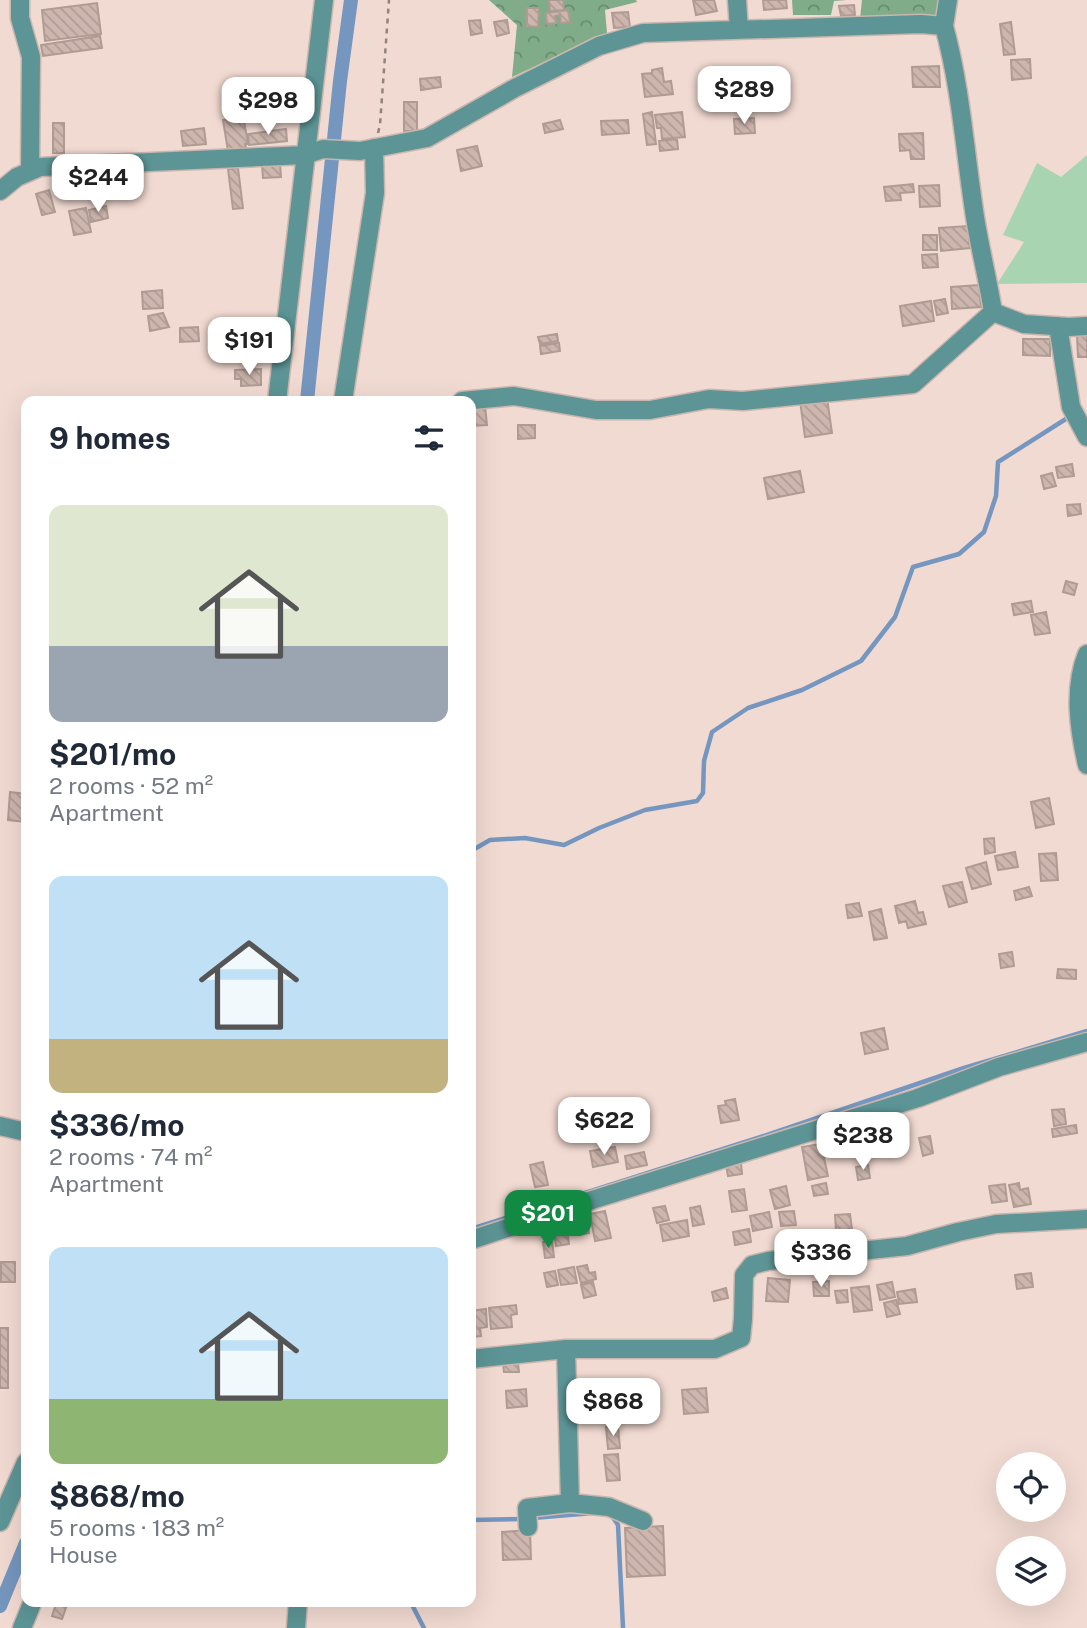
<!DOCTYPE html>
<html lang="en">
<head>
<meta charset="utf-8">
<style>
  :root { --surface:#fff; --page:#f6f6f7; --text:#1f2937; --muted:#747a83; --accent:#138a44 }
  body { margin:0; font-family:"Public Sans",sans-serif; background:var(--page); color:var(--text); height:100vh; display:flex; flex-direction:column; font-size:26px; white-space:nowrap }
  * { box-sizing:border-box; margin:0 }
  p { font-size:23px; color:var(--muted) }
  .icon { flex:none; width:38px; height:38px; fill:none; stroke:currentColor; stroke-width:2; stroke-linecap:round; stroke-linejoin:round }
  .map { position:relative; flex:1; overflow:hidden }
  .drawer { position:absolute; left:21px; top:396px; width:455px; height:1211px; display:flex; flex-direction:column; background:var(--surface); border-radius:14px; box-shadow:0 7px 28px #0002 }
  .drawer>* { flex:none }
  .fabs { position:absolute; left:996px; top:1452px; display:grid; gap:14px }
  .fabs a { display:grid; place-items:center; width:70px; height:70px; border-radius:50%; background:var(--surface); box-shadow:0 7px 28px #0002; font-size:35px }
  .price { position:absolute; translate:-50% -60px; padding:0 16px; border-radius:14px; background:#fff; color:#222; font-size:23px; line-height:46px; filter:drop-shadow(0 2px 4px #0008) }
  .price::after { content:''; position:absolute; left:50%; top:42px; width:21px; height:16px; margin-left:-10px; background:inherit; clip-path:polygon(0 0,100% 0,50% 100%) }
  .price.current { background:var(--accent); color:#fff }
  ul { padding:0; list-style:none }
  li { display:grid; align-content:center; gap:14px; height:371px; padding:0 28px }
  li span { display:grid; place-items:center; height:217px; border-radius:14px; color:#555 }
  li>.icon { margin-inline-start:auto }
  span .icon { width:126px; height:126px; fill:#fffc; stroke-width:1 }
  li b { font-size:30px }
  h2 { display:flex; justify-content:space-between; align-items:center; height:84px; padding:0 28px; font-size:30px }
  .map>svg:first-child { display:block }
  .green { fill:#a9d4b2 }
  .forest { fill:url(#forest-crowns) }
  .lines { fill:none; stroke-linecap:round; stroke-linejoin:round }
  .stream { stroke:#7596be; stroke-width:4.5 }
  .canal { stroke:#7596be; stroke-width:14 }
  .building { fill:url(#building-back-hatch); stroke:#b09b93; stroke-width:2 }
  .minor-casing { stroke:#cab6ae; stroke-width:21 }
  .path { stroke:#93837d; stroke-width:2.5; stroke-dasharray:5 5; stroke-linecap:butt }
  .minor { stroke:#5d9596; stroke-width:18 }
</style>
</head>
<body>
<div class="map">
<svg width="1087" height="1628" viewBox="0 0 1087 1628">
  <defs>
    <pattern id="forest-crowns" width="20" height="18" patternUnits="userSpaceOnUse" patternTransform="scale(1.75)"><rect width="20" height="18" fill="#80ac89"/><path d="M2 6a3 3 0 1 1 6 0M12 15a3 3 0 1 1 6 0" fill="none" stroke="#698c70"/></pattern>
    <pattern id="building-back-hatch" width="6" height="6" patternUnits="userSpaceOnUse" patternTransform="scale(1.75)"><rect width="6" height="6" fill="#cdb6ae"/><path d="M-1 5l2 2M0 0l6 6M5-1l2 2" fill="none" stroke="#b09c95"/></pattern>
  </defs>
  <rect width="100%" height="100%" fill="#f1dad1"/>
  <path class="green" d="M1087,155V283L997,284L1024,242L1003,235L1037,163L1061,177Z"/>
  <path class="forest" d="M489,0H636L637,2L605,10L607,33L512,77L517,25Z
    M792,0H847L834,1L831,15H793Z
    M862,0H940L938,16L860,19Z"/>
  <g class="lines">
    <path class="stream" d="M471,851L490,840L525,838L564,845L599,828L645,810L697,801L703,793L704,761L712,732L748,708L802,690L861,661L895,617L913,567L959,554L984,532L996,496L998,462L1069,417
      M471,1229L773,1133L964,1068L1087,1031
      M612,1516L618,1525L623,1628
      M533,1518L593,1513
      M471,1520L525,1519
      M23,1552L26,1554
      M410,1601L424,1628"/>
    <path class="canal" d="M307,401L340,81L351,0
      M0,1606L26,1543"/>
  </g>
  <path class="building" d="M549,0H563L564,10L550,11Z
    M693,0H714L717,11L696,15Z
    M763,0H786L787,8L764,10Z
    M97,3L101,34L45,41L42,10Z
    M854,5L855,15L841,16L839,6Z
    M527,8H539L538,27L527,26Z
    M568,10L570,22L561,23L560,15L555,16L556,23L547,24L546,13Z
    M628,12L630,27L614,28L612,13Z
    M480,20L482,33L471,35L469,21Z
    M507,20L509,33L497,36L494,22Z
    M1011,22L1015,54L1004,55L1000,24Z
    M100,36L102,48L43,56L41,45Z
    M1030,59L1031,78L1012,80L1011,60Z
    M939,66L940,87H913L912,67Z
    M662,68L664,82L671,81L673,94L645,97L642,74L652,73V70Z
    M440,77L441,87L421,90L420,79Z
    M404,102H417V131H404Z
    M652,112L656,144L647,145L643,114Z
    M682,112L685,137L662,139L661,128H657L655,115Z
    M243,116L248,143L245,144L246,147L228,151L223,120Z
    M754,118L755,133L735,134L734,119Z
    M560,120L563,129L545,133L543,124Z
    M628,120L629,133L602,135L601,121Z
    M53,123H64V153H53Z
    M204,128L206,144L183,146L181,131Z
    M286,129L287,141L249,145L248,134Z
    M923,133L924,159H911L910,150L900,151L899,134Z
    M677,139L678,149L660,151L659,141Z
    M477,146L482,166L461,171L457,150Z
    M280,164L281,177L263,178L262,165Z
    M238,168L243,208L233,209L228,169Z
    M913,184L914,192L900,193L901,200L886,201L884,187Z
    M939,185L940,206L920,207L919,186Z
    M49,190L55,212L42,215L36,194Z
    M106,206L108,218L91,222L89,210Z
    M86,208L91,232L74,235L69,211Z
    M968,226L970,248L941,251L939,228Z
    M923,235H937V250H923Z
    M937,254L938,267L923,268L922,255Z
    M979,285L981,307L952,309L951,287Z
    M162,290L163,308L143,309L142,292Z
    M945,299L948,313L937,315L934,301Z
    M931,301L934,321L903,326L900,306Z
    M163,313L169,327L150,331L148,316Z
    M198,327L199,341L180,342V328Z
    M557,334L558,341L540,344L538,337Z
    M1087,335V357H1078L1077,336Z
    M1023,339H1050V356L1023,355Z
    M559,343L560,351L541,354L540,346Z
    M261,369V385L241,386V379H235V370Z
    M827,398L832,433L805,437L800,401Z
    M485,406L487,425L471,426V407Z
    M518,425H535V438L518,439Z
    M1072,464L1074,476L1058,478L1056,467Z
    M800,471L804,492L768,499L764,478Z
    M1052,473L1056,486L1044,489L1041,476Z
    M1080,504L1081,514L1068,516L1067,505Z
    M1066,581L1077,584L1074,595L1063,592Z
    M1031,601L1033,612L1014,615L1012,604Z
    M1046,612L1050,633L1035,635L1031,615Z
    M10,792L26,794V822L8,820Z
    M1049,798L1054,824L1036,828L1031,802Z
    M994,838L995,852L985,854L984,839Z
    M1015,852L1018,867L998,870L995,856Z
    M1056,853L1058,880L1041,881L1039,854Z
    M986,862L991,884L972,889L966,868Z
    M962,882L967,902L949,907L943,886Z
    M1029,887L1032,896L1016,900L1014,891Z
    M915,901L918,913L923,912L926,924L908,928L906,921L899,923L895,906Z
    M859,903L862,916L848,918L846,905Z
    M881,909L887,938L874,940L869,912Z
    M1012,952L1014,966L1001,968L999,954Z
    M1058,969L1076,970V979L1057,978Z
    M884,1028L888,1049L865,1054L861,1033Z
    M735,1099L739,1120L721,1123L718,1106L726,1105L725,1101Z
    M1064,1109L1066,1124L1054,1126L1052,1110Z
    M1076,1125L1077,1133L1053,1137L1052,1129Z
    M608,1126L610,1138L595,1140L593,1128Z
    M879,1133L881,1153L857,1156L854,1136Z
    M930,1136L933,1153L923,1156L919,1138Z
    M821,1144L828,1176L808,1180L802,1147Z
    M615,1147L618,1162L593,1167L590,1151Z
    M644,1152L647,1165L627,1169L625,1156Z
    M543,1162L548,1185L535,1187L530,1165Z
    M741,1163L742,1174L728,1176L726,1165Z
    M868,1165L870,1178L858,1180L856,1167Z
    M826,1183L828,1194L814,1196L812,1186Z
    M1019,1183L1020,1190L1028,1188L1031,1204L1014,1207L1009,1185Z
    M1005,1184L1007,1201L992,1203L989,1186Z
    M786,1186L790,1205L775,1209L770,1190Z
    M744,1189L747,1210L732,1212L729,1191Z
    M665,1206L669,1220L657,1223L653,1208Z
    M700,1206L704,1224L693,1226L690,1208Z
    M605,1211L611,1238L595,1241L590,1214Z
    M794,1211L796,1225L781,1226L779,1212Z
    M769,1212L772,1227L753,1231L750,1216Z
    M850,1214L852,1229L836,1231L835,1215Z
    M586,1215L589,1233L579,1235L576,1216Z
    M687,1220L689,1236L663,1241L660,1225Z
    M566,1222L569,1244L556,1246L553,1224Z
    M749,1229L751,1242L735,1245L733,1232Z
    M552,1241L554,1257L545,1258L543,1242Z
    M1,1262H15V1282H1Z
    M587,1265L589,1273L595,1272L596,1279L581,1283L577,1267Z
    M574,1267L577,1283L561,1285L558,1270Z
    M555,1271L558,1285L547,1287L544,1273Z
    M1031,1273L1033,1287L1017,1289L1015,1275Z
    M768,1278L790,1280L788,1302L766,1301Z
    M829,1281V1296H814L813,1282Z
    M593,1282L596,1295L584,1298L581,1285Z
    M892,1282L895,1297L880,1300L877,1285Z
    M869,1286L872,1310L854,1312L851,1288Z
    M726,1288L728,1298L714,1301L712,1292Z
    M915,1289L917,1302L899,1304L897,1292Z
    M847,1290L848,1302L837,1303L835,1291Z
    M896,1300L900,1314L887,1317L884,1303Z
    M516,1305L517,1314L511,1315L512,1327L491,1329L489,1308Z
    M486,1309L487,1327L480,1328L481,1336L471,1337V1311Z
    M0,1328H8V1388H0Z
    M503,1363H518L519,1372H504Z
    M706,1388L708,1412L684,1414L682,1390Z
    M526,1389L527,1406L507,1408L506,1391Z
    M622,1390L625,1409L611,1412L607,1393Z
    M618,1426L620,1448L608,1449L606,1427Z
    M618,1454L620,1480L607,1481L604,1455Z
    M663,1526L665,1575L627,1577L625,1528Z
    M530,1530L531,1559L503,1560L502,1532Z
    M57,1601L68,1602L62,1619L52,1616Z"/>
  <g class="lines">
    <defs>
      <path id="minor" d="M20,0V18L31,57L30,171
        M737,0L739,30
        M944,26L948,0
        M0,191L17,177L40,167L305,155L323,149L360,151L427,138L515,88L599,46L643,33L921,24L944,26C961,88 965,153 975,217C980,249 988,280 993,312L1024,324L1069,327L1087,326
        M1058,326L1071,407L1087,437
        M277,401L324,0
        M343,401L375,193L374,148
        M462,401L514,396L596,410H650L709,399L743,401L913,384L993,312
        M1087,654C1073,688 1079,730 1087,765
        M0,1126L26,1132
        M471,1240L592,1200L918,1098L999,1067L1087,1042
        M471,1359L566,1349H715L741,1338L743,1319L744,1275L752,1265L768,1261L907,1246L958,1232L996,1224L1087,1219
        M570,1503L609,1507L643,1521
        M0,1522L26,1462
        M528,1527L527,1508L570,1503L566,1349
        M22,1628L33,1601
        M296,1628L298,1601"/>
    </defs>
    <use href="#minor" class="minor-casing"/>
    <path class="path" d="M378,133L380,125L389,0"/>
    <use href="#minor" class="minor"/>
  </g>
</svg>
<div class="fabs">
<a><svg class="icon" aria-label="locate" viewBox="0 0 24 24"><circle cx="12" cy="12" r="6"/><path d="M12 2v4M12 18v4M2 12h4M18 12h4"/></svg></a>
<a><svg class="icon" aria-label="layers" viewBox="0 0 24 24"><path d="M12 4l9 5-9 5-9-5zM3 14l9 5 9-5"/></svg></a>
</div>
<b class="price" style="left:744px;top:126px">$289</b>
<b class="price" style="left:268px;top:137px">$298</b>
<b class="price" style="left:98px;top:214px">$244</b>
<b class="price" style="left:249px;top:377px">$191</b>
<b class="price" style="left:604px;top:1157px">$622</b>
<b class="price" style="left:863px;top:1172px">$238</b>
<b class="price current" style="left:548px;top:1250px">$201</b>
<b class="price" style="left:821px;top:1289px">$336</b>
<b class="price" style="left:613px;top:1438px">$868</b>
<section class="drawer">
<h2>9 homes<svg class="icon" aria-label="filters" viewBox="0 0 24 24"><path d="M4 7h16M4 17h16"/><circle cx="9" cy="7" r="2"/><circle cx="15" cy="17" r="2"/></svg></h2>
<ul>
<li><span style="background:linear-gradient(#dfe7d0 65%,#9aa5b1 0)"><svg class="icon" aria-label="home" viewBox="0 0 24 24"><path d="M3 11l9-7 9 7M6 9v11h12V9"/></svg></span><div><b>$201/mo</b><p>2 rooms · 52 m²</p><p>Apartment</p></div></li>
<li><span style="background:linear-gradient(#bfe0f5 75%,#c2b280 0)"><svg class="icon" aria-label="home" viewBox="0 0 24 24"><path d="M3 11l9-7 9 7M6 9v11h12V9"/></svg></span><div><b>$336/mo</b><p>2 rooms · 74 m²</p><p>Apartment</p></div></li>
<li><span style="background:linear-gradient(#bfe0f5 70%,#8fb573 0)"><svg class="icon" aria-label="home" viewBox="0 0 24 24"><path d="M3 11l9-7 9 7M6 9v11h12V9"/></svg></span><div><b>$868/mo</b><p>5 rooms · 183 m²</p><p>House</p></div></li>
</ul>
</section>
</div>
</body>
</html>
